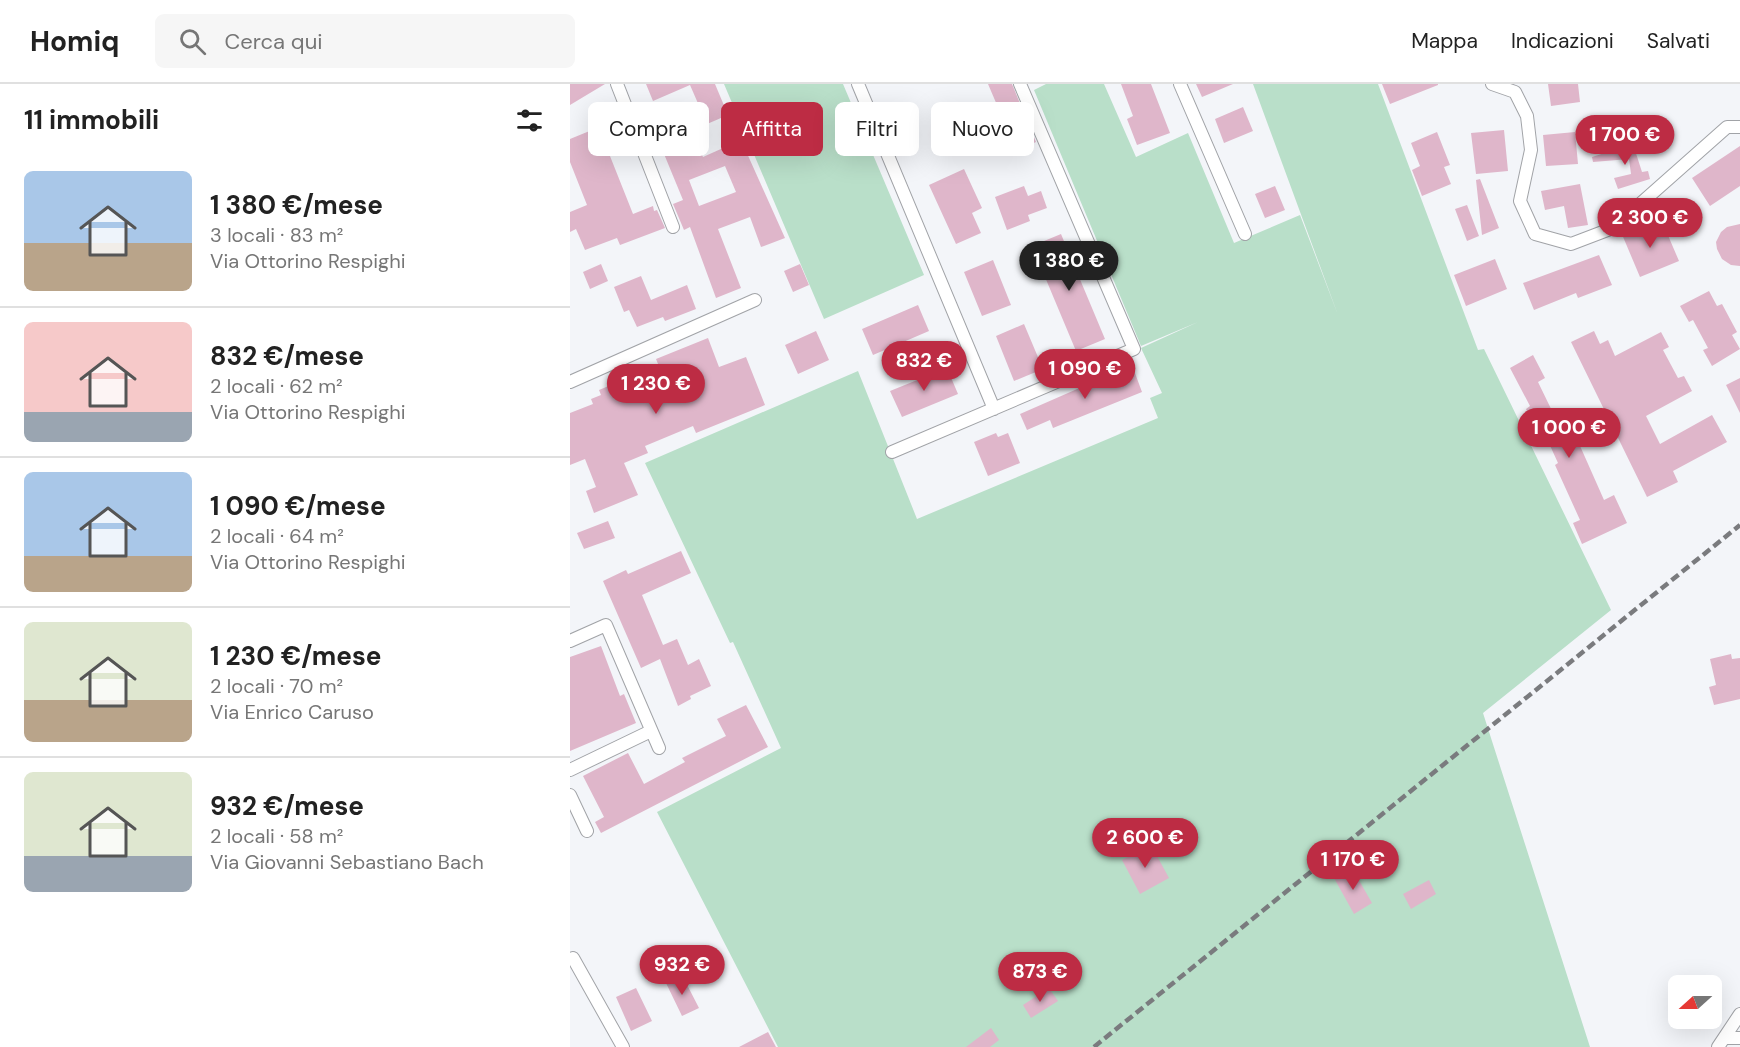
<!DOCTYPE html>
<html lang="it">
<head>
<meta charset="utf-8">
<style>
  :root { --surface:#fff; --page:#f6f6f6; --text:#222; --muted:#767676; --line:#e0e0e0; --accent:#bd2c44 }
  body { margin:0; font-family:"DM Sans",sans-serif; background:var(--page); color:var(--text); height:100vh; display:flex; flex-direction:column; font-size:22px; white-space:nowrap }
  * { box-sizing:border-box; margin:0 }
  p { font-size:20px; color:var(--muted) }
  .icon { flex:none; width:33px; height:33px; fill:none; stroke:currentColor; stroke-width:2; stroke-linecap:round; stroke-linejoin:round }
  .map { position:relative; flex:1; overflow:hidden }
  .sheet { display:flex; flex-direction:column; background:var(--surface); width:570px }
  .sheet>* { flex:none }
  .banner { position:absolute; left:18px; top:18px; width:570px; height:54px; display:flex; gap:12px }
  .needle { width:39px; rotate:249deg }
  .fabs { position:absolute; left:1098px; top:891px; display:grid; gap:12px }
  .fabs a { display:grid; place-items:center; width:54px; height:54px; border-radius:9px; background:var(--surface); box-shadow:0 6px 24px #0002; font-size:30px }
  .price { position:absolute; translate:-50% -51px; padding:0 14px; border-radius:21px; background:var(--accent); color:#fff; font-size:20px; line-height:39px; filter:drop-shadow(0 2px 3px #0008) }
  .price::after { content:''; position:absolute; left:50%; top:36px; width:18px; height:14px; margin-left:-9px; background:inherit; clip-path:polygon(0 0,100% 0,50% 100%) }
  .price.on { background:#222; color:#fff }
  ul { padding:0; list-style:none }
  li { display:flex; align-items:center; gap:18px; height:150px; padding:0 24px }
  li+li { border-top:2px solid var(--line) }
  li span { display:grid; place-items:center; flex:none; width:168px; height:120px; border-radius:9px; color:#555 }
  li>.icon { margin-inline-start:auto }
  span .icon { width:72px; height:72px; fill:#fffc; stroke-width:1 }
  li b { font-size:26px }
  h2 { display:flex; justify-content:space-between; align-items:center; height:72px; padding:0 24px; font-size:26px }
  .pill { padding:0 21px; border-radius:9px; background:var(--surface); box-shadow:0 6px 24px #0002; font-size:21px; line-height:54px }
  .pill.on { background:var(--accent); color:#fff }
  header { display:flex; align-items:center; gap:36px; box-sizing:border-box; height:84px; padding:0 30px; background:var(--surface); border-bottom:2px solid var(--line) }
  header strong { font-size:28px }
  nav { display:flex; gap:33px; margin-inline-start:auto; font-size:21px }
  .search { width:420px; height:54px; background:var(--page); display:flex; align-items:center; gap:15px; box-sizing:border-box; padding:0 21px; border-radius:9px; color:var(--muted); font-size:22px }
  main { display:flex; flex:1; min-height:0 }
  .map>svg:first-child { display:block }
  .green { fill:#b9dfc9 }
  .building { fill:#dfb6ca; fill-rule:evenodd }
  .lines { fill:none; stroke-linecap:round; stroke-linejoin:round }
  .street-casing { stroke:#a1a3a7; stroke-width:14 }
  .street { stroke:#fff; stroke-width:12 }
  .rail { stroke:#7a7b7e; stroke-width:4.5; stroke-dasharray:9 4.5; stroke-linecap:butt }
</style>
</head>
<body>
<header>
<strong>Homiq</strong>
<div class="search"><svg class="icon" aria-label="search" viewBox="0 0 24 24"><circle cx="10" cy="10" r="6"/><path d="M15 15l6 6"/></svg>Cerca qui</div>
<nav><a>Mappa</a><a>Indicazioni</a><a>Salvati</a></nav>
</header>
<main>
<section class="sheet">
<h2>11 immobili<svg class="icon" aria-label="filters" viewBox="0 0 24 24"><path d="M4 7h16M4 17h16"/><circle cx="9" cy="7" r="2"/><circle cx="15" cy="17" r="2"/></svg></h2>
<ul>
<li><span style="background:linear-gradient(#a9c7e8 60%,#b9a48a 0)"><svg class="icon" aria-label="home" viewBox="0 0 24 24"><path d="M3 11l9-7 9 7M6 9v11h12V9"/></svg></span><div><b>1 380 €/mese</b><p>3 locali · 83 m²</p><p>Via Ottorino Respighi</p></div></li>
<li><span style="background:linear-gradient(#f6c9c9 75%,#9aa5b1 0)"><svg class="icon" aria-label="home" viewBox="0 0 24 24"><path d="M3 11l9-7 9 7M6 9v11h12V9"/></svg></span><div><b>832 €/mese</b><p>2 locali · 62 m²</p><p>Via Ottorino Respighi</p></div></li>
<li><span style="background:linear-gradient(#a9c7e8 70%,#b9a48a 0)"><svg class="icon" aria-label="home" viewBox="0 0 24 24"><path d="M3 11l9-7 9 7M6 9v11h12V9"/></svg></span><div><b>1 090 €/mese</b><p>2 locali · 64 m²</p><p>Via Ottorino Respighi</p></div></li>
<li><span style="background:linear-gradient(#dfe7d0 65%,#b9a48a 0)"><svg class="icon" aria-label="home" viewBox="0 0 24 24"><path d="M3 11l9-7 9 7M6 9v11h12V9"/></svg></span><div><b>1 230 €/mese</b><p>2 locali · 70 m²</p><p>Via Enrico Caruso</p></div></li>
<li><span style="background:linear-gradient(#dfe7d0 70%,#9aa5b1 0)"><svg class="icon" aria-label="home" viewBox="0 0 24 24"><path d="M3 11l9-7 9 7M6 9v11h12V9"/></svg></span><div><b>932 €/mese</b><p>2 locali · 58 m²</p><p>Via Giovanni Sebastiano Bach</p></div></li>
</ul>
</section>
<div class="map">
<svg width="1170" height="963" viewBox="0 0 1170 963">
  <rect width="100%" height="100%" fill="#f3f5f9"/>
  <path class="green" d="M154,0H273L354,191L254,235Z
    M476,0H534L566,73L618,49L664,159L730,131L768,231L683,0H808L908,266L914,265L1041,526L913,629L1020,963H208L87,728L211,664L163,558L160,559L75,379L288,287L347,435L588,334L580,314L592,309L571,264L628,238L571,262L464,6Z"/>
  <path class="building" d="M0,0H35L0,21Z
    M76,0H145L158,31L137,40L120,1L83,17Z
    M418,0H442L466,58L446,67L438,47L389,69L378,43L427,21Z
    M551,0H581L600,49L567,61L557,35L563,32Z
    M626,0H663L632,13Z
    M812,0H868V1L820,20Z
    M978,0H1008L1010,18L981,22Z
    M673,23L683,47L654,59L645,35Z
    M44,37L54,60L38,67L63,130L83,122L84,127L87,126L95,144L50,161L47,154L15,166L6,145L0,148V128L17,121L0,78V55Z
    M119,40L133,73L171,56L215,154L191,163L180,133L148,145L171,204L146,214L120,143L114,146L103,120L113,116L87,53ZM155,82L166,108L129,122L119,96Z
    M934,46L938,87L906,90L901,49Z
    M867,48L880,81L874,83L881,100L852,112L842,86L850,82L841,59Z
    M1005,48L1008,80L976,82L973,51Z
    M1063,60L1072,88L1078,87L1080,95L1048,105L1044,94L1061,90L1059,75L1023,78L1022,73Z
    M1170,62V102L1140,122L1122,94Z
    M394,85L412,124L402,129L411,149L386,160L359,101Z
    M910,95L929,144L912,151L906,96Z
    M1010,100L1018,141L998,144L994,122L975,126L971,107Z
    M454,102L458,112L471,107L477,124L458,131L460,137L437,146L425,113Z
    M705,102L715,126L695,134L685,110Z
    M897,121L909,152L897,157L885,125Z
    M1067,140L1072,151L1094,142L1109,177L1070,193L1051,148Z
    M1170,140V182L1161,181L1152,175L1147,165L1146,158L1151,148L1157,143Z
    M491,150L535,255L506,267L462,162Z
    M1029,171L1042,201L1008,214L1006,209L964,226L953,199Z
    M925,175L937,205L896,222L884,191Z
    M423,176L441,221L412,232L394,188Z
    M31,180L38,197L20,205L13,188Z
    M230,180L239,201L223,208L214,187Z
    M71,192L81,216L117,201L126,225L95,237L93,233L67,243L59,226L54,228L44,203Z
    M1139,207L1147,222L1152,220L1167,248L1162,251L1170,265L1142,282L1133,266L1138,264L1123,236L1119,238L1110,222Z
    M348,221L359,247L303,271L292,245Z
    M454,240L473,285L444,297L426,252Z
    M246,247L259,276L228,290L215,261Z
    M1024,247L1030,260L1038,256L1045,272L1091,248L1099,263L1093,266L1108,294L1114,292L1122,307L1076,332L1090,360L1142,331L1157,358L1103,387L1108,398L1077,413L1001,258Z
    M138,254L149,283L176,273L195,321L126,349L123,342L75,362L78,369L54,379L68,411L24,429L16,407L26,403L15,375L0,381V329L23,320L21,315L31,311L29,306L65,291L71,306L95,297L86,275Z
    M963,271L975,294L968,298L985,333L995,328L1034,416L1044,411L1057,439L1012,460L1003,439L1010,436L985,381L988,379L972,344L966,347L956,325L960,322L940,284Z
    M562,281L572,308L483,344L480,336L457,346L450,330Z
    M377,284L388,310L332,333L320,307Z
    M1170,294V329L1156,301Z
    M426,349L428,353L438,349L450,379L418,392L404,358Z
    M38,437L45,454L14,465L7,449Z
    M111,467L121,489L72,511L93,561L107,555L118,581L129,575L141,602L120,612L121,615L108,622L90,575L71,584L33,497L56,486L58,490Z
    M31,562L50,612L54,610L66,639L0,667V573Z
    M1161,570L1162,575L1170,574V615L1144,621L1139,603L1146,601L1140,575Z
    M176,621L198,663L31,749L25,738L34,733L13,692L58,669L74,700L115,678L112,674L156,652L147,635Z
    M581,761L599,794L570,810L552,776Z
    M782,784L802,819L784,830L764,794Z
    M859,796L866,810L841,825L833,810Z
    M112,891L129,924L112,932L96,899Z
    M66,904L82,937L61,947L46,913Z
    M479,904L488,917L461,934L453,921Z
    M421,944L429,956L420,963H396Z
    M198,948L206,963H169Z"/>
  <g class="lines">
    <defs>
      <path id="street" d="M47,0L103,143
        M288,0L424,325
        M610,0L675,150
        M922,0L945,8L957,32L961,66L950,117L965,150L1001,160L1043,144L1157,43H1170
        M0,298L185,216
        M322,368L564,265L450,0
        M0,557L36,541L89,664
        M0,686L81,647
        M0,711L17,747
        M3,874L53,963
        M1155,954H1170
        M1148,963L1170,930"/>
    </defs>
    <use href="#street" class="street-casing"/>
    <use href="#street" class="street"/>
    <path class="rail" d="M524,963L1170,441"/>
  </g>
</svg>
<div class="fabs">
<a><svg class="needle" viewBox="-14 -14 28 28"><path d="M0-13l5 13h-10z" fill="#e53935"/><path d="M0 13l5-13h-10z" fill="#767676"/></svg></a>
</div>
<b class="price" style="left:1055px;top:82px">1 700 €</b>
<b class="price" style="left:1080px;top:165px">2 300 €</b>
<b class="price on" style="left:499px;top:208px">1 380 €</b>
<b class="price" style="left:354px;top:308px">832 €</b>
<b class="price" style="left:515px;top:316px">1 090 €</b>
<b class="price" style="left:86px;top:331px">1 230 €</b>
<b class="price" style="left:999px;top:375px">1 000 €</b>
<b class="price" style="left:575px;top:785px">2 600 €</b>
<b class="price" style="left:783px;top:807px">1 170 €</b>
<b class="price" style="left:112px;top:912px">932 €</b>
<b class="price" style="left:470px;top:919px">873 €</b>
<div class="banner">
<a class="pill">Compra</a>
<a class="pill on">Affitta</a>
<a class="pill">Filtri</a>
<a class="pill">Nuovo</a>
</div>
</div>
</main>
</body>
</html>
